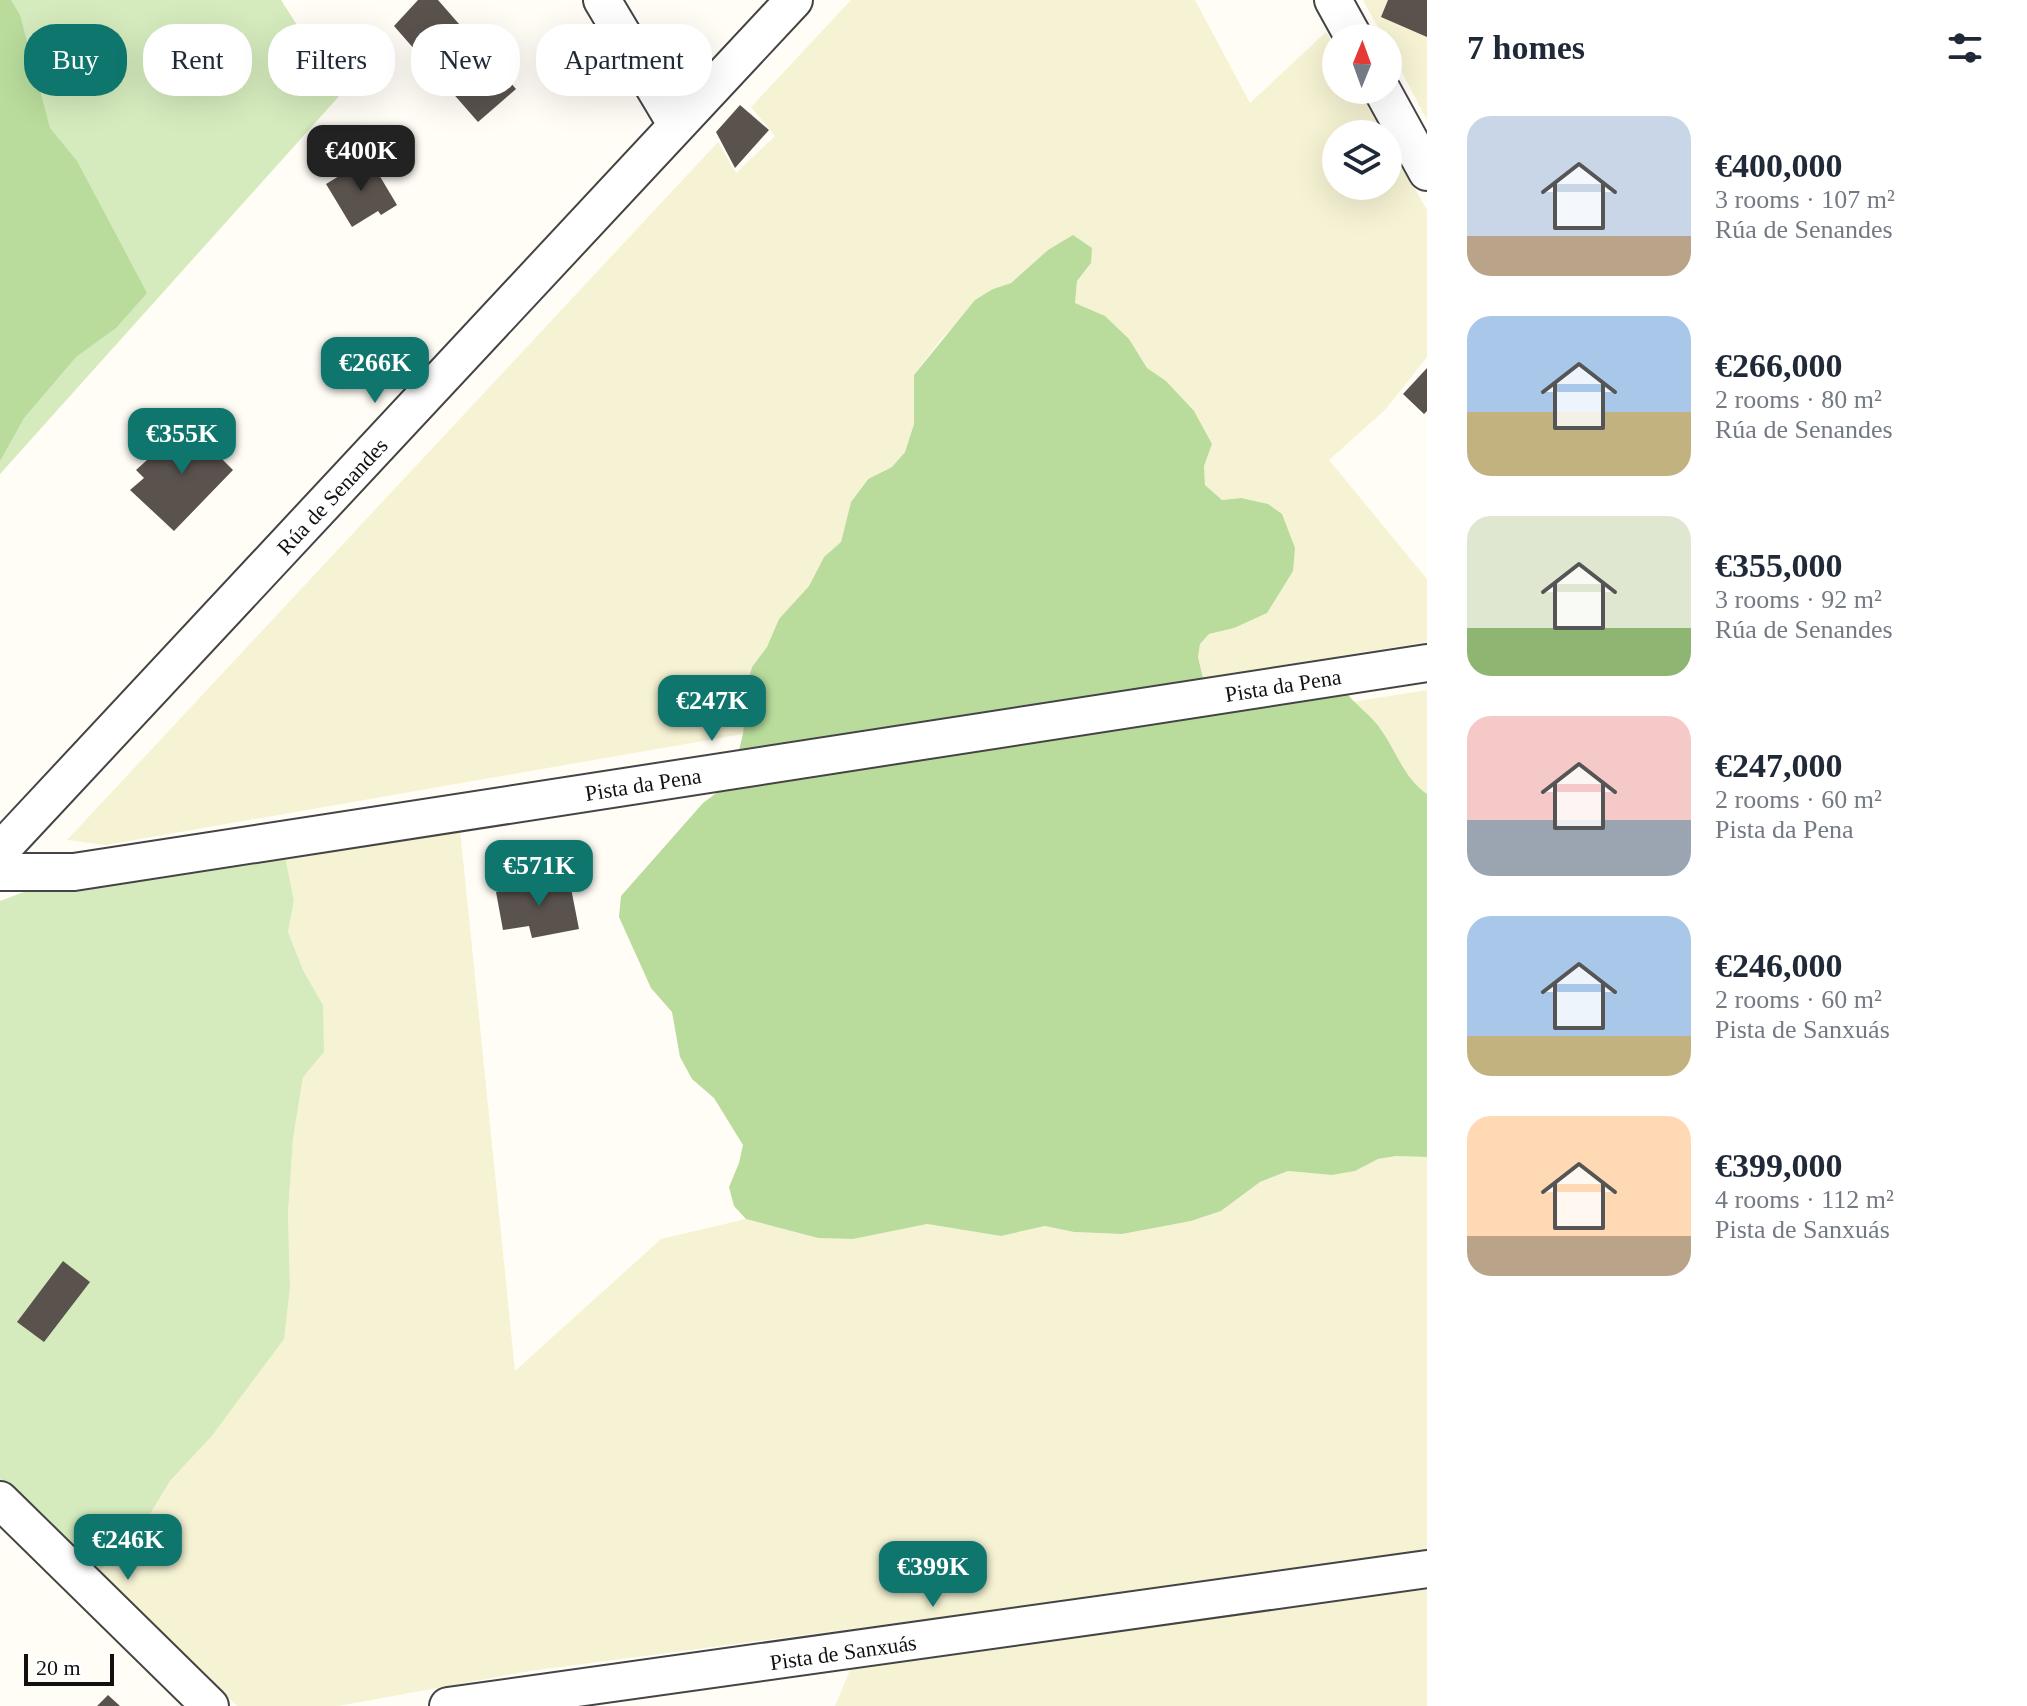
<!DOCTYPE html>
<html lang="en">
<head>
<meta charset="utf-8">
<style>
  :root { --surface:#fff; --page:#f2f2f3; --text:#1f2937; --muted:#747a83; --accent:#0f766e }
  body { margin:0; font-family:Georgia,serif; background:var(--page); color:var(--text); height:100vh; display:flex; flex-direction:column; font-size:30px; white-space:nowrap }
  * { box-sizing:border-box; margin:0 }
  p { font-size:26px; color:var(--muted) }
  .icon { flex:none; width:44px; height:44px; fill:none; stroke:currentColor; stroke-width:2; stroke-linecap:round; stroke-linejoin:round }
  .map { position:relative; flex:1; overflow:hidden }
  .drawer { display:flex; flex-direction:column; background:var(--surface); width:600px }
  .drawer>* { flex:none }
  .hud { position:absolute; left:24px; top:24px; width:760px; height:72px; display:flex; gap:16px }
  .needle { width:52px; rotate:1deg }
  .fabs { position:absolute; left:1322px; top:24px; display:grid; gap:16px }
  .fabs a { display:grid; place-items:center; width:80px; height:80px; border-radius:50%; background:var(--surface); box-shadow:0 8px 32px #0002; font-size:40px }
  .scale { position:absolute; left:24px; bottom:20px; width:90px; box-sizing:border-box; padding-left:8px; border:4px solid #111; border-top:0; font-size:22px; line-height:28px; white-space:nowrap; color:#111; -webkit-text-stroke:6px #fff; paint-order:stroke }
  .price { position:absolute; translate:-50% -68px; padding:0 18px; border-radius:16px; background:var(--accent); color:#fff; font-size:26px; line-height:52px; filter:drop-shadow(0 2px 4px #0008) }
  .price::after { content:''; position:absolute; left:50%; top:48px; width:24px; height:18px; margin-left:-12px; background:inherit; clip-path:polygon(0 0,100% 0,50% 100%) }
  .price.selected { background:#222; color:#fff }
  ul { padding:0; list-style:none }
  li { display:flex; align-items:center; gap:24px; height:200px; padding:0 40px }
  li span { display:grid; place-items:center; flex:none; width:224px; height:160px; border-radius:24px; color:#555 }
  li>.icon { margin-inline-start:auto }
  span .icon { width:96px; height:96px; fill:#fffc; stroke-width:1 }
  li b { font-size:34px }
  h2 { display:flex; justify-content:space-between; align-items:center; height:96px; padding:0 40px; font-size:34px }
  .tag { padding:0 28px; border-radius:32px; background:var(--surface); box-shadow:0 8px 32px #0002; font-size:28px; line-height:72px }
  .tag.selected { background:var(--accent); color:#fff }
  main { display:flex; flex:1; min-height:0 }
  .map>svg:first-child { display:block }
  .farmland { fill:#f6f3d4 }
  .green { fill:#d5ebbd }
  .forest { fill:#b9dc9c }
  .building { fill:#5a524d }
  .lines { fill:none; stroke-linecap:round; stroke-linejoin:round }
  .minor-casing { stroke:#444; stroke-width:40 }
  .minor { stroke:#fff; stroke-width:36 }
  .labels { text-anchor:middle; stroke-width:8; stroke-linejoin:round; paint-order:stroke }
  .street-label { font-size:22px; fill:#111; stroke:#fff }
</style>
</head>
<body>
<main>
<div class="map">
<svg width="1427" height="1706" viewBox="0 0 1427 1706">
  <rect width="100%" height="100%" fill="#fffdf5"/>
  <path class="farmland" d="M851,0H1195L1250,103L1326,32L1336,49V90H1359L1384,134H1336V186H1388V141L1427,210V357L1386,409L1329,460L1427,579V642L1203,678L1198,656L1200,644L1209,634L1234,628L1241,498L1222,500L1205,485L1204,466L1212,444L1166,381L1147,368L1129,339L1105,317L1075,303L1077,281L1091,263L1048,250L1011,283L993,289L942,338L914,375V424L905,452L892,467L867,479L851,502L841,542L824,557L809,586L779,619L767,647L752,667L746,688L743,734L106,845L67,840L718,142L736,173L775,136L751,107Z
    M1363,0H1427V120L1388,46V38H1384Z
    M1427,690V794L1418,788L1397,761L1382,730L1352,702Z
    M460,829L515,1371L661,1239L746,1219L818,1238L853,1239L926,1224L1001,1236L1046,1226L1074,1232L1122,1234L1191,1221L1221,1211L1260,1182L1288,1171L1332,1175L1355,1171L1378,1159L1396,1156L1427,1157V1553L530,1671L338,1706H237L100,1571L144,1524L170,1481L211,1437L290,1287L288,1214L293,1139L303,1077L323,1005L303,970L288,932L294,901L285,856Z
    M1427,1580V1706H835L850,1670Z"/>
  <path class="green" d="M0,0H281L341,94L0,474Z
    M285,856L294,901L288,932L303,970L323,1005L324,1052L303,1077L293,1139L288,1214L290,1287L284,1339L211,1437L170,1481L144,1524L100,1571L0,1479V901L32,889Z"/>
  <path class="forest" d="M0,0H11L20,15L50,128L77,161L147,293L116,328L76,357L24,418L0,461Z
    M1073,235L1092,248L1091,263L1077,281L1075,303L1105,316L1129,339L1147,368L1166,381L1194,411L1212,444L1204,466L1205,485L1222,500L1241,498L1268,504L1282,514L1295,548L1293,571L1267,613L1234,628L1209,634L1200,644L1198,657L1203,678L1216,686L1343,688C1354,705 1372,715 1382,731C1397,753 1404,778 1427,794V1157L1396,1156L1378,1159L1355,1171L1332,1175L1288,1171L1260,1182L1221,1211L1191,1221L1122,1234L1074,1232L1045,1226L1001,1236L927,1224L853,1239L818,1238L746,1219L734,1206L729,1187L739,1163L743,1145L714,1098L692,1079L680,1057L672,1012L651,988L619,917L621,896L703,803L731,782L743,734L746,688L752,667L767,647L779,619L809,586L824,557L841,542L851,502L868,479L892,467L905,452L914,424V375L975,300L993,289L1011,283L1048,250Z"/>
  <path class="building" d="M418,0H438L516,89L478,122L394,26Z
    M1388,0H1427V37L1381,17Z
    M740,105L769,130L735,168L716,132Z
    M369,158L397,205L381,215L378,211L352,227L326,184Z
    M1427,368V411L1424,414L1403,394Z
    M187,424L199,437L207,431L227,449L219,456L233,470L174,531L130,490L144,478L136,470Z
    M569,878L579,929L532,938L529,926L503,930L496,892Z
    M63,1261L90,1282L44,1342L17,1322Z
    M108,1695L120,1706H97Z"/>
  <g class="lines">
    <defs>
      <path id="minor" d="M602,0L676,124
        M1333,0L1354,38
        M1382,90L1427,172
        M0,851L794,0
        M0,872H74L1427,663
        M0,1500L210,1706
        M448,1706L1427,1569"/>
    </defs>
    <use href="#minor" class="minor-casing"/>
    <use href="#minor" class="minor"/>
  </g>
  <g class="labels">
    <g class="street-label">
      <text transform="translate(332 496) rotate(-47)" y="8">Rúa de Senandes</text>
      <text transform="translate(1283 685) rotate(-9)" y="8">Pista da Pena</text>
      <text transform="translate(643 784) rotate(-9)" y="8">Pista da Pena</text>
      <text transform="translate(843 1652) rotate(-8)" y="8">Pista de Sanxuás</text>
    </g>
  </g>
</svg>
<div class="fabs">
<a><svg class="needle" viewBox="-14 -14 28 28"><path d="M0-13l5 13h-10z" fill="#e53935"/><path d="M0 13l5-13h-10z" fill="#747a83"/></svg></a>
<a><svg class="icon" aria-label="layers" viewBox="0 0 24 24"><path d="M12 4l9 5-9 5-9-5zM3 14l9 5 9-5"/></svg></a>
</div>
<div class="scale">20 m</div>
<b class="price selected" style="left:361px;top:193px">€400K</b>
<b class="price" style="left:375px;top:405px">€266K</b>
<b class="price" style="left:182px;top:476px">€355K</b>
<b class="price" style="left:712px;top:743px">€247K</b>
<b class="price" style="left:539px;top:908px">€571K</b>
<b class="price" style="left:128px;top:1582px">€246K</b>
<b class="price" style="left:933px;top:1609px">€399K</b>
<div class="hud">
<a class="tag selected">Buy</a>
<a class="tag">Rent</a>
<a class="tag">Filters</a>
<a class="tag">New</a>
<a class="tag">Apartment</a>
</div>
</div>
<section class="drawer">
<h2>7 homes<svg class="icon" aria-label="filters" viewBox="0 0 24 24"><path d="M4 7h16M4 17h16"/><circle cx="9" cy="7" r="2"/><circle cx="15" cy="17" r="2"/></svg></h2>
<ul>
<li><span style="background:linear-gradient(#c9d6e8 75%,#b9a48a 0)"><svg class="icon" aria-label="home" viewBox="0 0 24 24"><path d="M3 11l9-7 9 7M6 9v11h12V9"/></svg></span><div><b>€400,000</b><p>3 rooms · 107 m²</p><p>Rúa de Senandes</p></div></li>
<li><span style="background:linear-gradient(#a9c7e8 60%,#c2b280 0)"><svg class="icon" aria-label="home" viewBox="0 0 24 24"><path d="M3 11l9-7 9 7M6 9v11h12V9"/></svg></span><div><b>€266,000</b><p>2 rooms · 80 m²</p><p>Rúa de Senandes</p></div></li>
<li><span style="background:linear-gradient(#dfe7d0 70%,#8fb573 0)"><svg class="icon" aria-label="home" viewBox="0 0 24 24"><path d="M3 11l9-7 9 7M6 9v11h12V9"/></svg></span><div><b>€355,000</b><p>3 rooms · 92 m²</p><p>Rúa de Senandes</p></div></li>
<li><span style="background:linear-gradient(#f6c9c9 65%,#9aa5b1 0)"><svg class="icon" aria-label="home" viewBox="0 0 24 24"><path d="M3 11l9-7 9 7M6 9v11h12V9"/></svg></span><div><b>€247,000</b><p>2 rooms · 60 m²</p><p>Pista da Pena</p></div></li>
<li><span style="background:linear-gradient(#a9c7e8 75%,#c2b280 0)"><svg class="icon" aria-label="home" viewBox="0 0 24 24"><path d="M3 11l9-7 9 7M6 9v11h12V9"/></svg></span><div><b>€246,000</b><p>2 rooms · 60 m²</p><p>Pista de Sanxuás</p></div></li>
<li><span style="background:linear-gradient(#ffd9b3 75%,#b9a48a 0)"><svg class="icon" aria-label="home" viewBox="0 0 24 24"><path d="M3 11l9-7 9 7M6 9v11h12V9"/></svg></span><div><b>€399,000</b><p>4 rooms · 112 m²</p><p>Pista de Sanxuás</p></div></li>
</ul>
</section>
</main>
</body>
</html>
